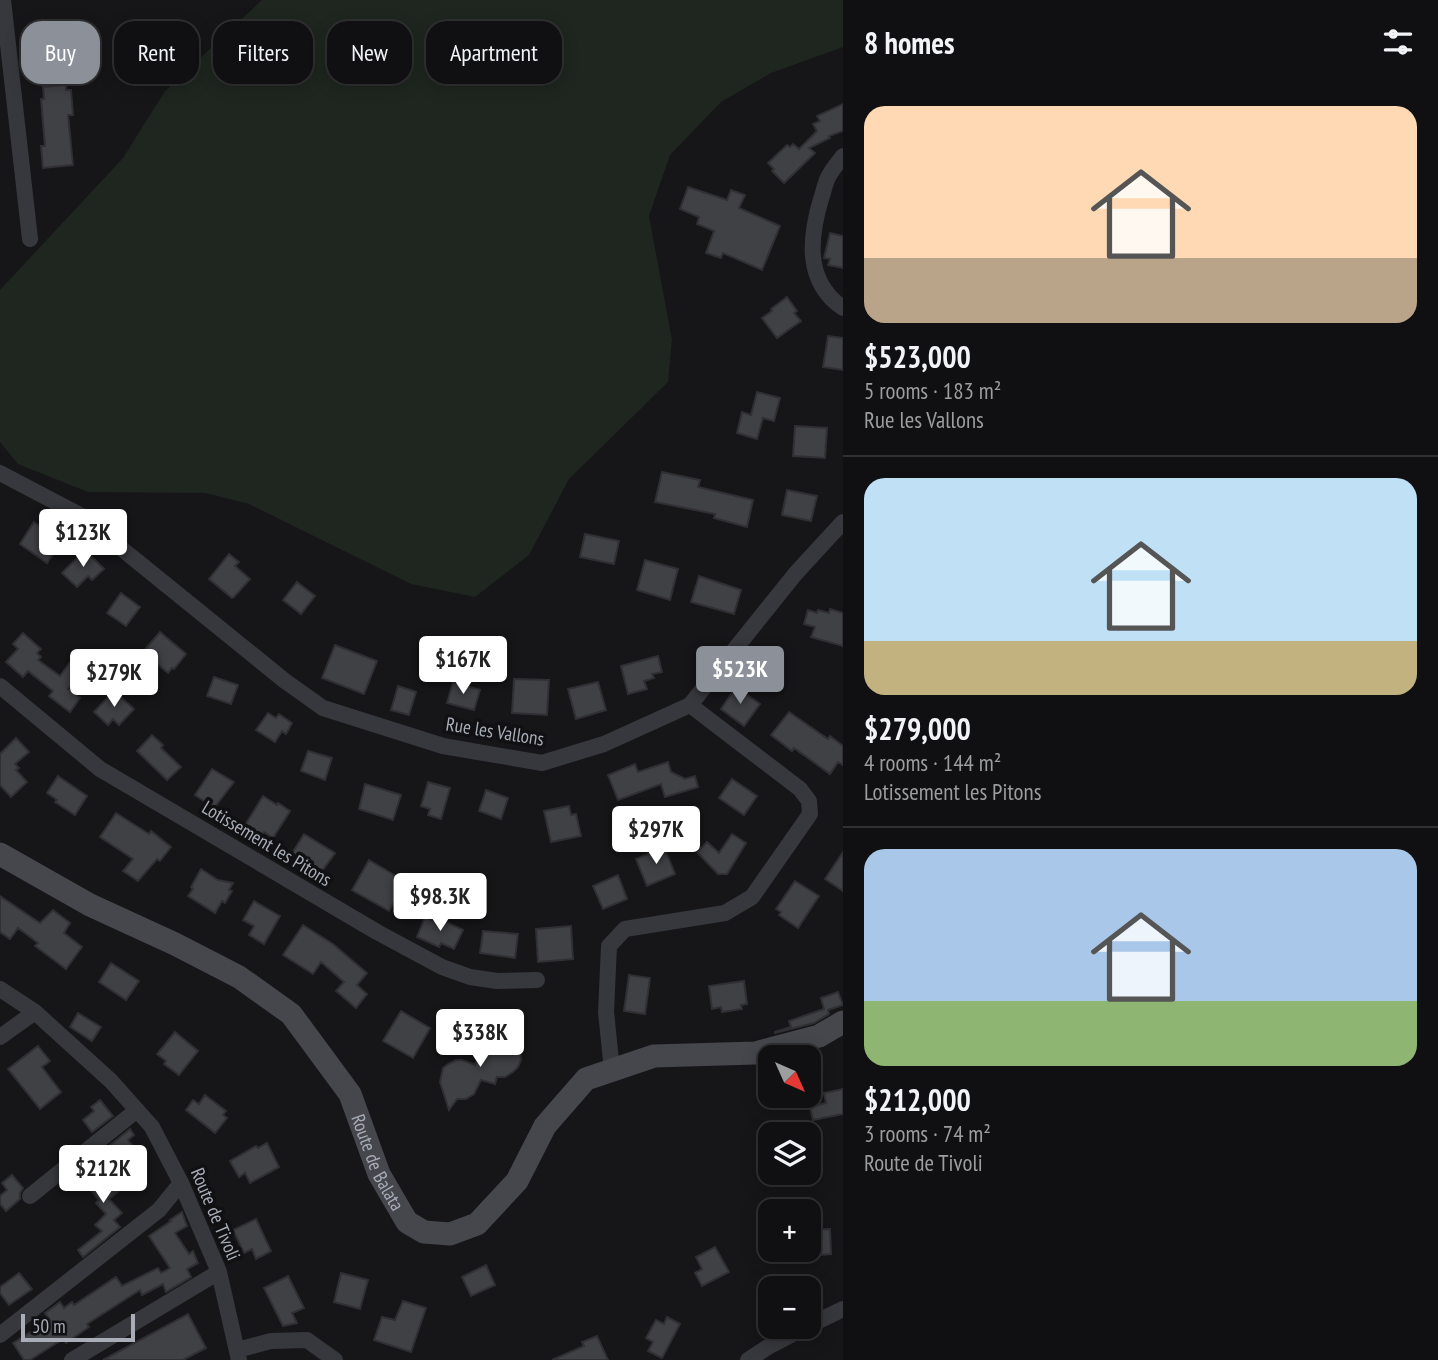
<!DOCTYPE html>
<html lang="en">
<head>
<meta charset="utf-8">
<style>
  :root { --surface:#101012; --page:#1e1e20; --text:#f1f3f6; --muted:#9c9d9f; --line:#303032; --accent:#8c9099 }
  body { margin:0; font-family:"PT Sans Narrow",sans-serif; background:var(--page); color:var(--text); height:100vh; display:flex; flex-direction:column; font-size:26px; white-space:nowrap }
  * { box-sizing:border-box; margin:0 }
  p { font-size:23px; color:var(--muted) }
  .icon { flex:none; width:38px; height:38px; fill:none; stroke:currentColor; stroke-width:2; stroke-linecap:round; stroke-linejoin:round }
  .map { position:relative; flex:1; overflow:hidden }
  .details { display:flex; flex-direction:column; background:var(--surface); width:595px }
  .details>* { flex:none }
  .top-card { position:absolute; left:21px; top:21px; width:665px; height:63px; display:flex; gap:14px }
  .needle { width:46px; rotate:135deg }
  .buttons { position:absolute; left:758px; top:1045px; display:grid; gap:14px }
  .buttons a { display:grid; place-items:center; width:63px; height:63px; border-radius:14px; background:var(--surface); box-shadow:0 4px 18px #0003,0 0 0 2px var(--line); font-size:35px }
  .scale { position:absolute; left:21px; bottom:18px; width:114px; box-sizing:border-box; padding-left:7px; border:4px solid #a8adb8; border-top:0; font-size:19px; line-height:24px; white-space:nowrap; color:#a8adb8; -webkit-text-stroke:5px #111113; paint-order:stroke }
  .price { position:absolute; translate:-50% -60px; padding:0 16px; border-radius:7px; background:#fff; color:#222; font-size:23px; line-height:46px; filter:drop-shadow(0 2px 4px #0008) }
  .price::after { content:''; position:absolute; left:50%; top:42px; width:21px; height:16px; margin-left:-10px; background:inherit; clip-path:polygon(0 0,100% 0,50% 100%) }
  .price.selected { background:var(--accent); color:#fff }
  ul { padding:0; list-style:none }
  li { display:grid; align-content:center; gap:14px; height:371px; padding:0 21px }
  li+li { border-top:2px solid var(--line) }
  li span { display:grid; place-items:center; height:217px; border-radius:21px; color:#555 }
  li>.icon { margin-inline-start:auto }
  span .icon { width:126px; height:126px; fill:#fffc; stroke-width:1 }
  li b { font-size:30px }
  h2 { display:flex; justify-content:space-between; align-items:center; height:84px; padding:0 21px; font-size:30px }
  .pill { padding:0 24px; border-radius:21px; background:var(--surface); box-shadow:0 4px 18px #0003,0 0 0 2px var(--line); font-size:24px; line-height:63px }
  .pill.selected { background:var(--accent); color:#fff }
  main { display:flex; flex:1; min-height:0 }
  .map>svg:first-child { display:block }
  .green { fill:#1e261f }
  .building { fill:#404145; stroke:#303034; stroke-width:2 }
  .lines { fill:none; stroke-linecap:round; stroke-linejoin:round }
  .street { stroke:#37383d; stroke-width:16 }
  .secondary { stroke:#45474d; stroke-width:23 }
  .labels { text-anchor:middle; stroke-width:7; stroke-linejoin:round; paint-order:stroke }
  .street-label { font-size:19px; fill:#a8adb8; stroke:#111113 }
</style>
</head>
<body>
<main>
<div class="map">
<svg width="843" height="1360" viewBox="0 0 843 1360">
  <rect width="100%" height="100%" fill="#161618"/>
  <path class="green" d="M262,0H843V47L771,73L721,102L670,155L649,216L672,340L668,382L569,479L529,555L475,597L411,584L249,504L205,493L88,492L18,464L0,442V290L123,158L165,91Z"/>
  <path class="building" d="M78,35L79,47L74,48V62L35,64L34,56H31V44H34V37Z
    M66,85V90H71L73,115H68L73,165L43,168L41,146H45L41,99H44L43,87Z
    M843,104V131L829,136L830,138L809,148L815,153L784,183L772,171L774,169L768,163L787,145L790,147L793,144L799,149L817,131L813,124L820,121L817,116Z
    M688,187L727,200L731,190L745,195L739,208L780,226L762,270L723,253L721,258L706,253L714,231L697,224L699,217L680,209Z
    M830,233L843,236V268L828,265L830,259L824,258Z
    M787,297L797,311L794,313L801,321L777,338L762,318L772,311L771,309Z
    M828,336L843,338V370L823,367Z
    M757,392L780,398L774,421L763,418L757,439L737,433L742,412L751,415Z
    M795,426L827,428L825,458L793,456Z
    M662,472L700,480L698,487L753,500L747,527L714,518L715,514L655,502Z
    M787,490L817,496L811,521L782,515Z
    M34,522L62,541L47,563L20,544Z
    M585,534L619,541L614,564L580,557Z
    M85,550L104,569L92,580L88,576L77,587L62,573Z
    M229,554L239,562L235,566L250,579L234,597L232,598L209,579Z
    M645,560L678,569L670,600L637,590Z
    M699,576L741,590L734,614L691,602Z
    M297,582L315,596L301,614L283,600Z
    M121,593L140,607L126,626L107,613Z
    M830,609L843,613V646L811,637L815,627L804,624L808,610L817,613L818,610L829,613Z
    M160,632L186,654L174,669L172,668L168,673L143,652Z
    M23,633L41,649L37,653L41,657L38,660L60,676L71,661L83,671L68,689L80,698L70,712L49,696L53,691L28,671L23,677L6,662L18,649L13,644Z
    M335,645L377,661L364,694L322,678Z
    M658,656L662,672L652,674L654,678L644,681L647,689L628,694L621,666Z
    M214,677L238,685L231,704L207,696Z
    M514,679L549,680L547,715L512,713Z
    M453,682L480,690L474,710L447,703Z
    M598,682L606,710L576,719L568,689Z
    M398,686L416,692L409,715L391,710Z
    M736,687L760,704L744,726L721,709Z
    M114,691L134,709L119,725L113,719L108,725L94,712Z
    M789,712L828,739L830,736L843,746V765L838,762L830,774L794,748L792,751L771,735Z
    M268,713L276,718L279,714L292,723L286,734L282,731L275,742L256,730Z
    M152,735L163,745L161,748L181,767L167,780L137,751Z
    M16,738L29,752L15,764L19,768L16,770L27,782L11,797L0,785V754Z
    M308,751L332,758L325,780L301,771Z
    M668,762L671,772L685,779L695,776L698,787L665,797L661,784L618,800L608,775L635,764L638,772Z
    M212,769L234,782L214,808L195,795Z
    M58,776L87,796L75,815L55,802L57,800L47,793Z
    M732,779L757,796L744,815L719,798Z
    M428,782L450,788L441,819L428,815L430,809L421,806Z
    M365,784L401,795L393,820L359,809Z
    M486,790L508,798L501,819L479,811Z
    M263,796L277,805L278,803L290,811L273,838L264,832L260,837L244,827Z
    M569,806L571,815L576,814L581,836L551,842L544,811Z
    M116,813L149,834L151,831L171,847L160,861L157,859L138,881L123,871L133,859L100,837Z
    M304,834L335,853L319,875L291,855Z
    M732,834L746,843L727,874H718L697,852L707,842L719,853Z
    M664,847L675,874L647,886L636,859Z
    M843,852V891L825,879Z
    M369,860L406,882L389,911L352,890Z
    M201,869L218,880L233,883L229,890L232,891L225,903L222,901L215,913L188,896L193,889L191,887Z
    M618,875L627,899L603,909L593,886Z
    M795,881L819,896L798,928L779,915L781,912L776,909Z
    M0,896L40,923L53,910L70,923L64,933L82,947L66,969L35,946L38,943L18,928L10,939L0,932Z
    M254,901L280,916L264,944L249,935L254,926L243,920Z
    M425,917L438,923L440,919L463,930L454,949L441,943L439,947L417,937Z
    M303,925L333,944L367,973L357,985L367,994L356,1008L336,991L344,982L321,962L313,974L283,955Z
    M571,926L573,959L538,962L536,929Z
    M483,931L518,934L515,958L480,953Z
    M111,963L139,981L126,1000L99,982Z
    M629,975L650,978L645,1014L624,1011Z
    M744,981L747,1004L741,1005L742,1009L722,1012L721,1007L712,1009L709,986Z
    M838,992L843,1005L828,1010L829,1014L814,1023L775,1033V1032L791,1027L789,1021L824,1009L821,998Z
    M401,1011L430,1028L413,1058L383,1041Z
    M78,1013L101,1027L92,1041L70,1027Z
    M175,1032L198,1051L179,1075L164,1064L166,1061L157,1054Z
    M496,1035L508,1036L518,1044L520,1051L521,1060L518,1067L513,1072L505,1077H497L495,1084L481,1080L474,1094L466,1099H457L449,1110L440,1082L443,1068L448,1064L456,1060H462L475,1065L480,1049L484,1042Z
    M38,1046L50,1061L42,1067L61,1092L40,1109L8,1069Z
    M843,1089V1114L813,1120L810,1107L826,1103L824,1093Z
    M205,1095L226,1111L223,1115L227,1118L215,1133L186,1110L193,1100L199,1104Z
    M100,1100L113,1116L92,1132L83,1120L94,1111L91,1107Z
    M130,1129L134,1135L128,1140L133,1146L116,1158L108,1147Z
    M267,1143L279,1167L250,1183L245,1173L239,1177L230,1161L256,1146L258,1148Z
    M98,1160L121,1189L109,1199L122,1213L114,1220L120,1227L83,1257L78,1250L102,1231L95,1225L106,1214L96,1203L99,1200L88,1187L94,1182L85,1171Z
    M12,1175L23,1188L20,1193V1199L6,1211L0,1204V1196L7,1190L2,1183Z
    M182,1212L187,1226L175,1233L189,1254L193,1251L198,1263L187,1269L191,1277L166,1292L163,1284L142,1295L140,1290L87,1324L89,1327L66,1343L63,1339L30,1360H24L13,1343L50,1320L45,1313L60,1302L64,1308L72,1302L74,1305L116,1277L122,1286L158,1268L161,1273L170,1268L149,1236L171,1221L170,1220Z
    M256,1219L271,1251L256,1259L252,1249L244,1253L233,1230Z
    M830,1229L831,1254L808,1256V1230Z
    M715,1247L729,1272L702,1286L695,1273L702,1269L696,1257Z
    M486,1265L495,1285L471,1296L462,1277Z
    M19,1273L32,1289L9,1305L0,1293V1287Z
    M341,1273L368,1280L360,1309L334,1302Z
    M288,1276L304,1308L292,1313L297,1323L283,1326L264,1288Z
    M403,1301L426,1308L411,1352L374,1340L382,1317L395,1320Z
    M188,1314L206,1348L183,1360H103Z
    M667,1317L680,1324L662,1358L648,1351L653,1342L646,1338L656,1320L664,1324Z
    M597,1336L608,1360H552L584,1346L582,1342Z"/>
  <g class="lines">
    <path class="street" d="M3,0L30,239
      M843,156C839,162 834,167 830,174C825,181 824,191 821,199C809,239 805,282 843,308
      M0,473L80,515L285,681L323,708L443,746L542,763L604,744L690,705L796,573L843,522
      M0,686L100,769L377,932L442,967L470,977L497,981L537,980
      M0,989L35,1012L111,1081L152,1127L181,1183L219,1272L239,1360
      M0,1037L35,1012
      M612,1070L606,1012L609,946L625,929L725,913L752,897L810,814L809,801L800,789L690,705
      M30,1196L137,1110
      M808,1326L843,1309
      M0,1335L159,1210L181,1183
      M237,1350L271,1341L307,1340L335,1360
      M72,1360L219,1272
      M748,1360L768,1347L808,1326"/>
    <path class="secondary" id="s1" d="M0,854L90,905L175,944L239,977L291,1014L350,1094L379,1174L407,1222L424,1232L450,1234L477,1224L517,1181L545,1126L586,1079L654,1056L755,1053L819,1036L843,1022"/>
  </g>
  <g class="labels">
    <g class="street-label">
      <text transform="translate(495 731) rotate(9)" y="7">Rue les Vallons</text>
      <text transform="translate(267 843) rotate(31)" y="7">Lotissement les Pitons</text>
      <text dy="7" stroke="none"><textPath href="#s1" startOffset="506">Route de Balata</textPath></text>
      <text transform="translate(216 1214) rotate(67)" y="7">Route de Tivoli</text>
    </g>
  </g>
</svg>
<div class="buttons">
<a><svg class="needle" viewBox="-14 -14 28 28"><path d="M0-13l5 13h-10z" fill="#e53935"/><path d="M0 13l5-13h-10z" fill="#9c9d9f"/></svg></a>
<a><svg class="icon" aria-label="layers" viewBox="0 0 24 24"><path d="M12 4l9 5-9 5-9-5zM3 14l9 5 9-5"/></svg></a>
<a>+</a>
<a>−</a>
</div>
<div class="scale">50 m</div>
<b class="price" style="left:83px;top:569px">$123K</b>
<b class="price" style="left:463px;top:696px">$167K</b>
<b class="price selected" style="left:740px;top:706px">$523K</b>
<b class="price" style="left:114px;top:709px">$279K</b>
<b class="price" style="left:656px;top:866px">$297K</b>
<b class="price" style="left:440px;top:933px">$98.3K</b>
<b class="price" style="left:480px;top:1069px">$338K</b>
<b class="price" style="left:103px;top:1205px">$212K</b>
<div class="top-card">
<a class="pill selected">Buy</a>
<a class="pill">Rent</a>
<a class="pill">Filters</a>
<a class="pill">New</a>
<a class="pill">Apartment</a>
</div>
</div>
<section class="details">
<h2>8 homes<svg class="icon" aria-label="filters" viewBox="0 0 24 24"><path d="M4 7h16M4 17h16"/><circle cx="9" cy="7" r="2"/><circle cx="15" cy="17" r="2"/></svg></h2>
<ul>
<li><span style="background:linear-gradient(#ffd9b3 70%,#b9a48a 0)"><svg class="icon" aria-label="home" viewBox="0 0 24 24"><path d="M3 11l9-7 9 7M6 9v11h12V9"/></svg></span><div><b>$523,000</b><p>5 rooms · 183 m²</p><p>Rue les Vallons</p></div></li>
<li><span style="background:linear-gradient(#bfe0f5 75%,#c2b280 0)"><svg class="icon" aria-label="home" viewBox="0 0 24 24"><path d="M3 11l9-7 9 7M6 9v11h12V9"/></svg></span><div><b>$279,000</b><p>4 rooms · 144 m²</p><p>Lotissement les Pitons</p></div></li>
<li><span style="background:linear-gradient(#a9c7e8 70%,#8fb573 0)"><svg class="icon" aria-label="home" viewBox="0 0 24 24"><path d="M3 11l9-7 9 7M6 9v11h12V9"/></svg></span><div><b>$212,000</b><p>3 rooms · 74 m²</p><p>Route de Tivoli</p></div></li>
</ul>
</section>
</main>
</body>
</html>
